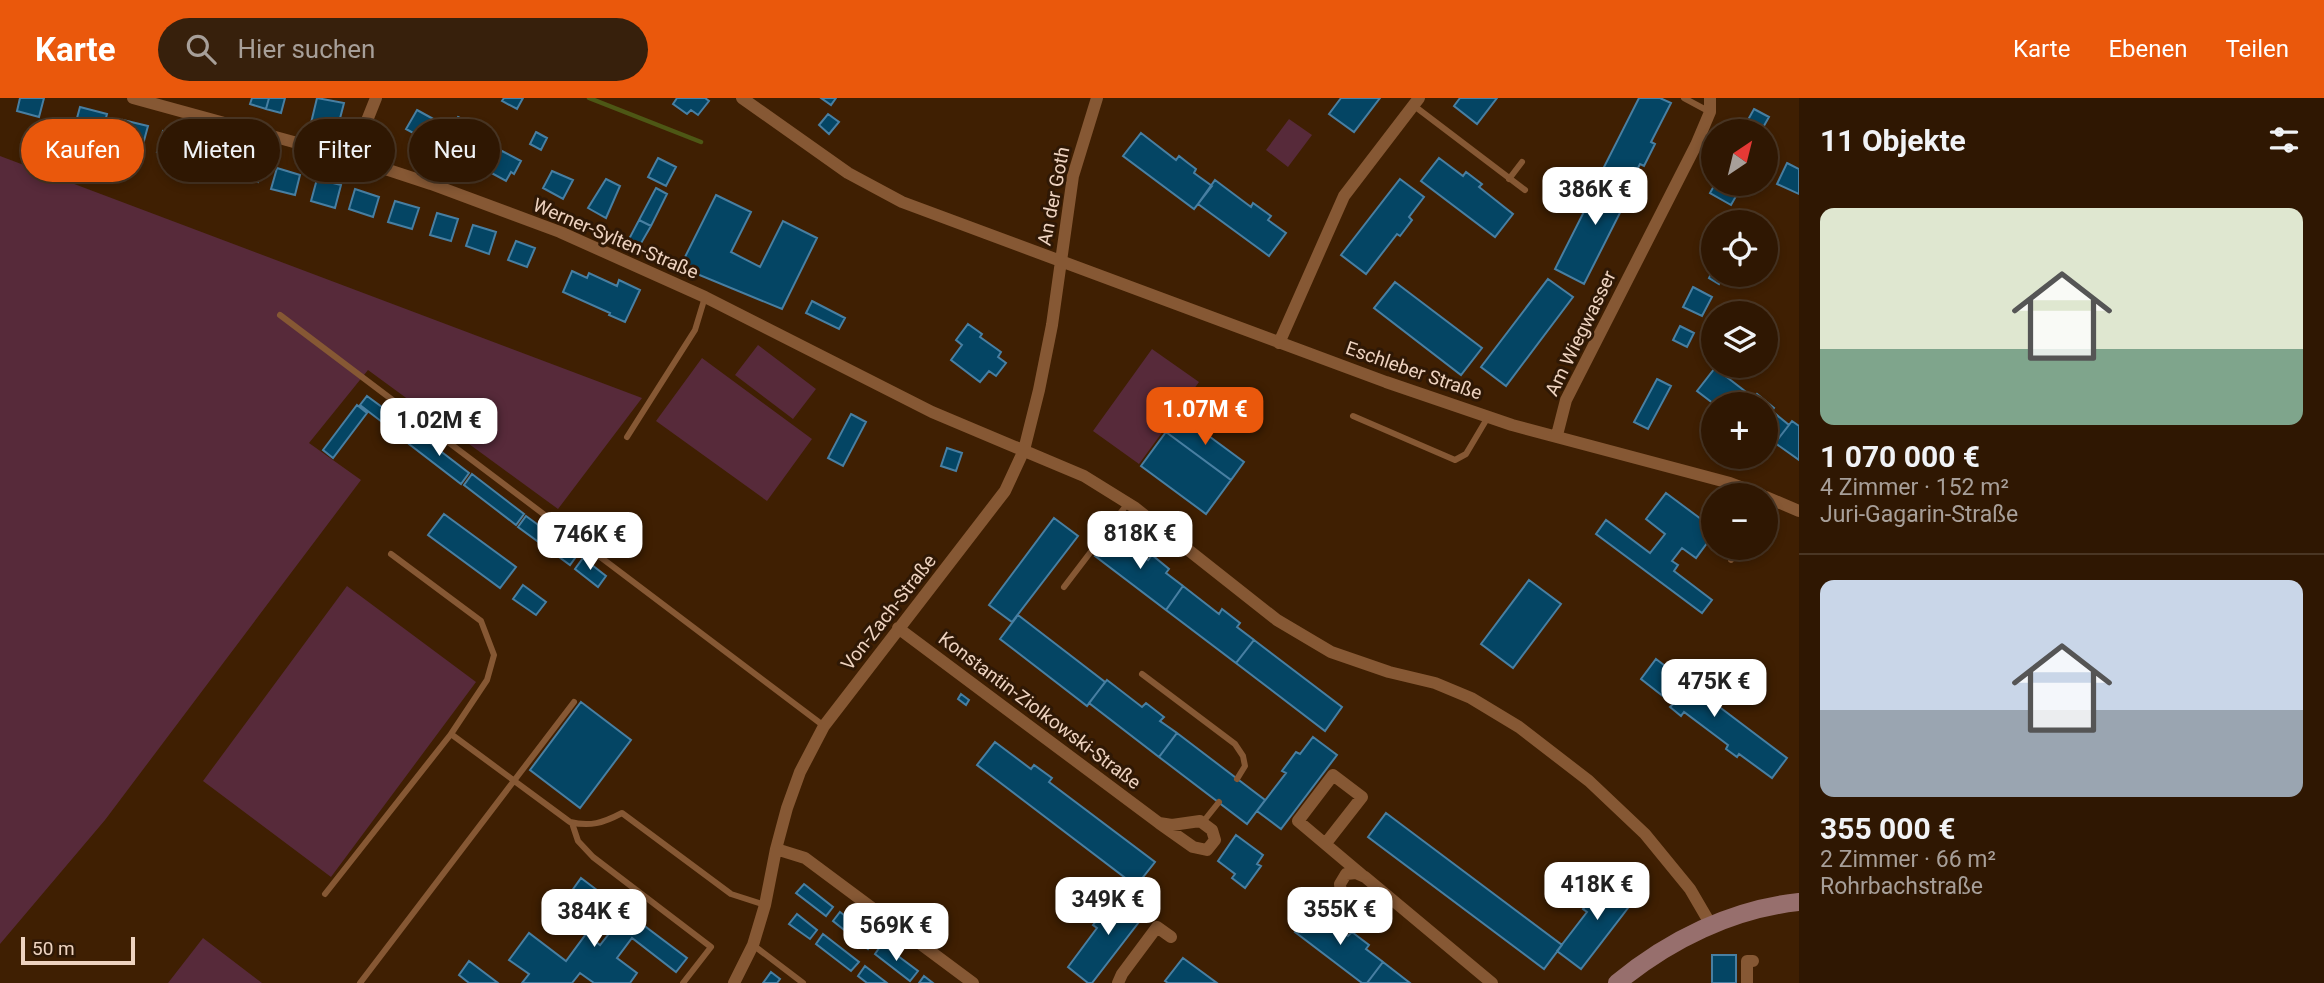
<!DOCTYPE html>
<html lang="de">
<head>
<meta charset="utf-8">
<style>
  :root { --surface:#2f1702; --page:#37200c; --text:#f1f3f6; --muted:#a79f99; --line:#4a3624; --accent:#ea580c }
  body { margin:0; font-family:Roboto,sans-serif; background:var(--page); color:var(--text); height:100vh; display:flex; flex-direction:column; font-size:26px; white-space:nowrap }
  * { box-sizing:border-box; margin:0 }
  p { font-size:23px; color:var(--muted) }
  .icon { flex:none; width:38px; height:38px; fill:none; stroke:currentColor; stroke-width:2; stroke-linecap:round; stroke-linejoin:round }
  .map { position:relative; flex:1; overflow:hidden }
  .details { display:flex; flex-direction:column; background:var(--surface); width:525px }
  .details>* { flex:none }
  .hud { position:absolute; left:21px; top:21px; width:665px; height:63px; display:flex; gap:14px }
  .needle { width:46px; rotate:35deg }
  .controls { position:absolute; left:1701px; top:21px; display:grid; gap:14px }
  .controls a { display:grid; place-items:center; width:77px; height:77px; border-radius:50%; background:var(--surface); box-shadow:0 4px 10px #0003,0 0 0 2px var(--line); font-size:35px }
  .scale { position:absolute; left:21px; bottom:18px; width:114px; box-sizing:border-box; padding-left:7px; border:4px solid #eed3c0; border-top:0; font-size:19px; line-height:24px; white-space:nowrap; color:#eed3c0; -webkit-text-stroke:5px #2f1805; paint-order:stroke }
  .price { position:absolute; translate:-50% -60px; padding:0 16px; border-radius:14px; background:#fff; color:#222; font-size:23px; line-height:46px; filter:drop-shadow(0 2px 4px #0008) }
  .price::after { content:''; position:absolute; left:50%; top:42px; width:21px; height:16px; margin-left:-10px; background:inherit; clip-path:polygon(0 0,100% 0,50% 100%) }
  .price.selected { background:var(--accent); color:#fff }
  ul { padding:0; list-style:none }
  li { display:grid; align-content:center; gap:14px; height:371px; padding:0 21px }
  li+li { border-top:2px solid var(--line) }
  li span { display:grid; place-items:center; height:217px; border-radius:14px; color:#555 }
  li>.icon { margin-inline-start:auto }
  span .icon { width:126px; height:126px; fill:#fffc; stroke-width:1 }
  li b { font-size:30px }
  h2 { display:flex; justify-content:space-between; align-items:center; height:84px; padding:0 21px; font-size:30px }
  .chip { padding:0 24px; border-radius:32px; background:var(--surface); box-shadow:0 4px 10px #0003,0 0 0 2px var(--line); font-size:24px; line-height:63px }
  .chip.selected { background:var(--accent); color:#fff }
  header { display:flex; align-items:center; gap:42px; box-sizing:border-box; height:98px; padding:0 35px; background:var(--accent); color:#fff }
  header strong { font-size:33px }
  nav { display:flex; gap:38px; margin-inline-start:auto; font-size:24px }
  .search { width:490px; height:63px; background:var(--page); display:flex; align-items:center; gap:18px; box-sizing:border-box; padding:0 24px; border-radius:38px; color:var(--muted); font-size:26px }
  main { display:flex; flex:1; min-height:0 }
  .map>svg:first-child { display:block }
  .green { fill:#572a3a }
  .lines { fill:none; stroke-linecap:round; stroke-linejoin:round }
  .stream { stroke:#4d5715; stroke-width:4.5 }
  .building { fill:#044564; stroke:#487fa2; stroke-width:2 }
  .lane { stroke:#865834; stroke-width:6 }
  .street { stroke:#865834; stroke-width:12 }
  .secondary { stroke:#976f6d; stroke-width:18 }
  .labels { text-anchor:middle; stroke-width:6; stroke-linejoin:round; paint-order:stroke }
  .street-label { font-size:19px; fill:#eed3c0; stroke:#2f1805 }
</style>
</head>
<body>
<header>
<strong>Karte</strong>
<div class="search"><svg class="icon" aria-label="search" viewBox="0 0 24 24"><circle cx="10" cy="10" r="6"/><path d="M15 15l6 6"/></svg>Hier suchen</div>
<nav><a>Karte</a><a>Ebenen</a><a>Teilen</a></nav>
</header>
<main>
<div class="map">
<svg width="1799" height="885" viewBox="0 0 1799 885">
  <rect width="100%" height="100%" fill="#3f1f02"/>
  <path class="green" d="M1289,21L1312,37L1288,69L1266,52Z
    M0,58L642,300L558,411L368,272L309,345L361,382L105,722L0,846Z
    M758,247L816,291L793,321L735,277Z
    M1152,251L1199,284L1139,366L1093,333Z
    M702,260L812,341L767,403L656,323Z
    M347,488L476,584L331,779L203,683Z
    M203,840L262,885H168Z"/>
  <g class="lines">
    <path class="stream" d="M589,0L701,44"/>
  </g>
  <path class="building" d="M20,0H44L39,19L17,13Z
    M252,0H269L266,11L250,6Z
    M269,0H285L281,15L266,11Z
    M317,0L344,5L337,32L311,25Z
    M504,0H523L517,11L502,3Z
    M677,0H705L709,3L698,17L691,12L687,16L673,6Z
    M821,0H836L831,7Z
    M1341,0H1380L1354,34L1329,16Z
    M1460,0H1497L1477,26L1454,8Z
    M1639,0H1660L1671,5L1651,44L1655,46L1644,68L1640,66L1630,85L1603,71Z
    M80,9L107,16L101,39L74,31Z
    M1754,11L1769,19L1761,33H1752L1744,29Z
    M417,12L437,23L426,42L406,31Z
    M828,16L839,24L829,36L819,27Z
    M458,19L483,32L473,51L448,39Z
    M123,22L148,28L142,50L118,43Z
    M163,33L187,39L182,61L157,54Z
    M536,34L547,40L541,52L530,46Z
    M1141,35L1176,62L1179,58L1188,65L1196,71L1194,75L1212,88L1194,111L1123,58Z
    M201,44L225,51L219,72L195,65Z
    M500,52L521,63L514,76L511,74L506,83L486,72L490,65L493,66Z
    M239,57L263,63L258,84L234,78Z
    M658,60L676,69L666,88L648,79Z
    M1439,60L1463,78L1466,74L1482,86L1479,89L1513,116L1495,139L1421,83Z
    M1787,65L1799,71V96L1777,86Z
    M277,70L300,77L295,97L271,91Z
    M1605,72L1634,87L1584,186L1555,171Z
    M552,73L573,82L563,101L543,90Z
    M317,81L341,87L335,110L311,103Z
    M606,81L620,88L606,120L588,110Z
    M1400,81L1424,99L1409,119L1412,122L1400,138L1397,136L1366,176L1341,157Z
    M1215,82L1251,109L1253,105L1271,118L1268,122L1286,135L1269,158L1198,106Z
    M1715,86H1743L1731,107L1710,95Z
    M656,90L667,96L651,128L639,122Z
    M355,91L379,99L373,119L349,111Z
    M716,97L751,114L731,154L760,169L783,123L817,140L782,211L680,169Z
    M395,103L419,110L412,131L388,124Z
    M437,115L458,121L451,143L430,137Z
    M639,122L651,128L640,147L629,141Z
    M473,127L496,134L489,156L466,148Z
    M516,143L535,150L527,169L508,162Z
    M1713,172V177H1724L1719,186L1709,180Z
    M572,173L587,180L589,175L617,188L619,182L640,192L625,224L609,217L610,215L563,194Z
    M1548,181L1573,199L1506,288L1481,269Z
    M1395,184L1482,250L1461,277L1374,210Z
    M1693,189L1712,199L1702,218L1683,209Z
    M812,203L845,220L839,231L806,215Z
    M968,226L982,236L980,239L1001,254L998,259L1006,265L996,278L989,273L980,284L951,262L962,247L956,242Z
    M1680,228L1694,235L1687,249L1673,242Z
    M1715,270L1754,300L1757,296L1774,310L1772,313L1789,327L1771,350L1766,345V306H1714L1697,293Z
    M1657,281L1671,288L1648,331L1634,324Z
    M367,298L390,315L382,324L360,307Z
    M357,307L367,315L333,360L323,352Z
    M851,316L866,324L843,368L828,360Z
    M1179,316L1244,364L1231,382L1166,334Z
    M392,317L414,334L406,344L384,327Z
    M1792,323L1799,328V362L1775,345Z
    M1166,334L1231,382L1206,416L1141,368Z
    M417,335L469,375L461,386L409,346Z
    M947,350L962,355L956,373L941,368Z
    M472,376L524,416L516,427L464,387Z
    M1666,395L1713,430V437L1696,460L1682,450L1672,463L1678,467L1674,473L1712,502L1702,515L1596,436L1606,422L1650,455L1665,436L1646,421Z
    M444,416L516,469L500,490L428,437Z
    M526,418L578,456L570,467L518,429Z
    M1054,420L1078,438L1012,524L989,507Z
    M1113,434L1148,462L1152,457L1169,471L1166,475L1183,488L1166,512L1095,458Z
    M583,460L606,478L598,489L575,471Z
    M1529,482L1561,506L1513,570L1481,546Z
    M523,487L546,504L536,517L513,501Z
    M1183,488L1219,516L1222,511L1240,525L1237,529L1254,542L1236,565L1166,512Z
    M1018,517L1105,584L1087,608L1000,541Z
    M1254,542L1342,609L1325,633L1236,565Z
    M1656,561L1787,660L1772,680L1739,656L1737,659L1726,651L1728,647L1684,614L1681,618L1670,609L1673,606L1641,581Z
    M1107,582L1142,609L1146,605L1164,619L1160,623L1177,635L1159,659L1089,605Z
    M961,596L969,602L966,607L958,601Z
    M581,604L631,642L580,710L530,672Z
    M1177,635L1265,702L1247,726L1159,659Z
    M1313,639L1337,657L1281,731L1257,713L1286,675L1282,673L1296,654L1300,656Z
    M995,644L1031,671L1034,667L1052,680L1049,684L1155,764L1136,788L977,667Z
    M1386,715L1562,847L1544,871L1368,739Z
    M1236,737L1263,757L1257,766L1261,768L1245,790L1232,780L1235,776L1218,763Z
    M1614,779L1638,797L1581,871L1557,853L1587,814L1583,811L1597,794L1601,797Z
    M581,780L687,860L676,874L632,840L617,860L637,875L630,885H594L580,875L572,885H522L529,876L509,862L529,835L566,863L586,836L600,847L615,828L571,794Z
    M804,786L833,809L826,818L796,795Z
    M1125,793L1149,811L1092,885H1088L1068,869L1097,830L1093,827L1108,808L1112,811Z
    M1313,811L1348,838L1352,834L1369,847L1366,851L1383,864L1367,885H1362L1295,834Z
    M840,814L876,841L868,851L833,823Z
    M797,816L817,832L810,841L789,826Z
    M823,836L859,864L851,873L816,846Z
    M882,846L918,873L910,883L875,856Z
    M1712,857H1736V885H1712Z
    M1183,860L1217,885H1168L1165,883Z
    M469,863L498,885H469L459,877Z
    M1383,864L1410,885H1367Z
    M865,868L887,885H867L858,878Z
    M771,874L780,881L777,885H763Z
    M924,878L933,885H919Z"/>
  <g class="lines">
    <path class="lane" d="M1684,0L1710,14
      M1413,7L1525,92
      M1509,81L1522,64
      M280,217L824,628
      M1353,318L1455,362L1466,356L1488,319
      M627,339L695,232L705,199
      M391,456L481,523L494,557L487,582L451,636
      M1731,462L1735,450
      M1064,489L1128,405
      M1142,576L1235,646L1243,658L1245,668L1237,681
      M1203,724L1219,704
      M572,725L578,743L593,759L711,849L683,885
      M325,796L451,636L570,724C590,729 603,725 622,715L731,796L765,807
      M753,847L803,885
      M360,885L574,604"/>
    <path class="street" d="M133,0L352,60L431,86L560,134L705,199L932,314L1084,378L1134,409L1277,522L1331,554L1389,574L1435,585L1471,600L1519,629L1589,683L1645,736L1690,791L1711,827
      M742,0L848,75L902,104L1386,284L1512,327L1730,385L1762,397
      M352,60L376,0
      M1279,245L1344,98L1419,0
      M1557,337L1566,302L1696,47L1710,14V0
      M1766,399L1799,413
      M898,530L1159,725L1193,749L1207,752L1215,742L1212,732L1200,723L1172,727L1159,725
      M1326,745L1362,699L1333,677L1298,723L1362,777
      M776,751L805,760L973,885
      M1391,801L1361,804L1350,803L1341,796L1340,786L1346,776L1356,775L1365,779L1492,885
      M734,885L753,847L765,807L776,751L787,710L800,674L824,628L1005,393L1024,352L1039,292L1052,227L1073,78L1097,0
      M1118,885L1122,876L1157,829L1171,839
      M1747,885V863H1753"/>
    <path class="secondary" d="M1617,885C1669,842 1732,811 1799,804"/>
  </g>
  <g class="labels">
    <g class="street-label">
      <text transform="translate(1053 98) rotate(-79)" y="7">An der Goth</text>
      <text transform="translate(616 140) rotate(23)" y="7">Werner-Sylten-Straße</text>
      <text transform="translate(1580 235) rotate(-64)" y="7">Am Wiegwasser</text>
      <text transform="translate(1414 272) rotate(19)" y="7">Eschleber Straße</text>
      <text transform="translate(888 514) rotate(-52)" y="7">Von-Zach-Straße</text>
      <text transform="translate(1040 612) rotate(37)" y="7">Konstantin-Ziolkowski-Straße</text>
    </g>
  </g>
</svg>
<div class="controls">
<a><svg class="needle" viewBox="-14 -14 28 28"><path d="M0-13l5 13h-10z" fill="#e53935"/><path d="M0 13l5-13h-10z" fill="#a79f99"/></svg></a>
<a><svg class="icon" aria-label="locate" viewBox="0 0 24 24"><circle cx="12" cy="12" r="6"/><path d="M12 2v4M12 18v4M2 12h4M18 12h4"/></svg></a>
<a><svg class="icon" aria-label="layers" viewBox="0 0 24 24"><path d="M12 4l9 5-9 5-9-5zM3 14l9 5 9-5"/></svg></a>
<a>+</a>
<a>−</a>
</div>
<div class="scale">50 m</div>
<b class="price" style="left:1595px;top:129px">386K €</b>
<b class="price selected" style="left:1205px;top:349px">1.07M €</b>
<b class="price" style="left:439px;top:360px">1.02M €</b>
<b class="price" style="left:1140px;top:473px">818K €</b>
<b class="price" style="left:590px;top:474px">746K €</b>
<b class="price" style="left:1714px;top:621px">475K €</b>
<b class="price" style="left:1597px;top:824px">418K €</b>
<b class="price" style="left:1108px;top:839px">349K €</b>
<b class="price" style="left:1340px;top:849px">355K €</b>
<b class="price" style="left:594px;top:851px">384K €</b>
<b class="price" style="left:896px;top:865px">569K €</b>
<div class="hud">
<a class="chip selected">Kaufen</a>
<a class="chip">Mieten</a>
<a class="chip">Filter</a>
<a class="chip">Neu</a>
</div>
</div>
<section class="details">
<h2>11 Objekte<svg class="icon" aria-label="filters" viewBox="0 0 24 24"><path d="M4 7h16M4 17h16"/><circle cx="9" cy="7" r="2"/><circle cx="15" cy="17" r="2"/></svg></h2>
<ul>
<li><span style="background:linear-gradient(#dfe7d0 65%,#7fa58c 0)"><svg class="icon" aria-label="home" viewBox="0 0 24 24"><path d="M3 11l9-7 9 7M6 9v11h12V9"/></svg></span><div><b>1 070 000 €</b><p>4 Zimmer · 152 m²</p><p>Juri-Gagarin-Straße</p></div></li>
<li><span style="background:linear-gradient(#c9d6e8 60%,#9aa5b1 0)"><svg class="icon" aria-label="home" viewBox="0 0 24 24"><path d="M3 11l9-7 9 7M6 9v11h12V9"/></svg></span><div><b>355 000 €</b><p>2 Zimmer · 66 m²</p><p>Rohrbachstraße</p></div></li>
</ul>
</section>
</main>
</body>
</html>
